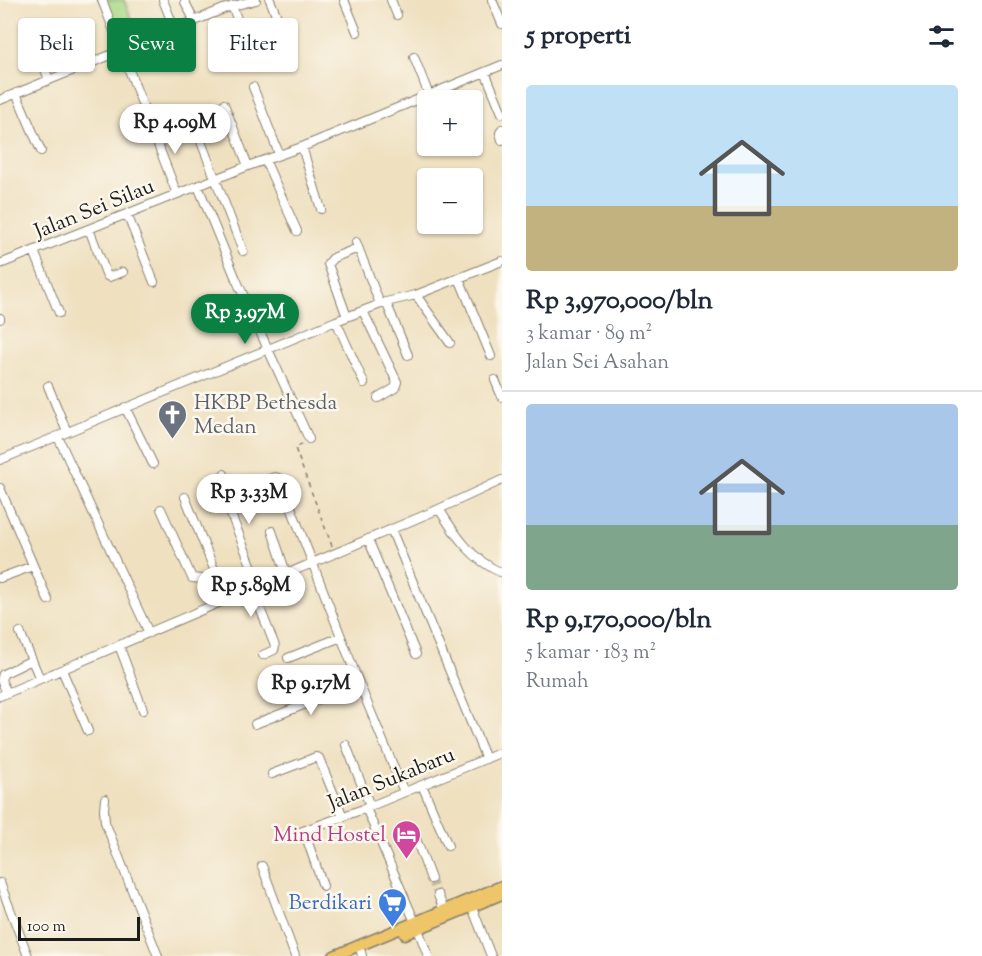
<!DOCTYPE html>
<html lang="id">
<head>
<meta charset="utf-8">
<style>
  :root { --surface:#fff; --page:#f2f2f3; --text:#1f2937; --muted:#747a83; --line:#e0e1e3; --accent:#0b8043 }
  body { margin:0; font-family:"Sorts Mill Goudy",serif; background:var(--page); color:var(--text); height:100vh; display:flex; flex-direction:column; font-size:22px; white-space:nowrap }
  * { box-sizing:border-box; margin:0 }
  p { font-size:20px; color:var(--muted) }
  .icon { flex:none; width:33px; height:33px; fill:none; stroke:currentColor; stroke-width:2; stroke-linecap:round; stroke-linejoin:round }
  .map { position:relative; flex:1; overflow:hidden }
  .drawer { display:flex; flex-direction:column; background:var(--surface); width:480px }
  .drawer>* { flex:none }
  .guide { position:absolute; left:18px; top:18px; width:393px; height:54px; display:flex; gap:12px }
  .buttons { position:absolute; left:417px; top:90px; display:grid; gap:12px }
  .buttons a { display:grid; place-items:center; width:66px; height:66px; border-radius:6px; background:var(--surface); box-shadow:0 2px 4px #0004; font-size:30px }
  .scale { position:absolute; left:18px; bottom:15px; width:122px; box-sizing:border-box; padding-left:6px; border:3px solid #1c1c1c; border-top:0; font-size:16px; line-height:21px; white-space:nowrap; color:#1c1c1c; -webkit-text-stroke:4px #fbf7ec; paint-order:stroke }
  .price { position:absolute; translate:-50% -51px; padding:0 14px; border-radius:21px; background:#fff; color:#222; font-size:20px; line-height:39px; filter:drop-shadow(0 2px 3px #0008) }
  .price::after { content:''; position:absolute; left:50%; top:36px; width:18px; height:14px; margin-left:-9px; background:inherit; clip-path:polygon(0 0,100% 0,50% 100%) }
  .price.current { background:var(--accent); color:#fff }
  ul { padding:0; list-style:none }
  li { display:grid; align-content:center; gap:12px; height:318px; padding:0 24px }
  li+li { border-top:2px solid var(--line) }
  li span { display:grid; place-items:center; height:186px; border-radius:6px; color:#555 }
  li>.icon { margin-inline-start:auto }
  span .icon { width:108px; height:108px; fill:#fffc; stroke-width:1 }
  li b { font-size:26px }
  h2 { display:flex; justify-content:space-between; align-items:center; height:72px; padding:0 24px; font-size:26px }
  .tag { padding:0 21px; border-radius:6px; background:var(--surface); box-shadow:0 2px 4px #0004; font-size:21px; line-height:54px }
  .tag.current { background:var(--accent); color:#fff }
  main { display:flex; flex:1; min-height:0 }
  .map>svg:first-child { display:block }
  .green { fill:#aada88; stroke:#637b52; stroke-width:1.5 }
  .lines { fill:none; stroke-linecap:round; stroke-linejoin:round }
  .minor-tunnel { stroke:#c5b99f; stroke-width:8; stroke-dasharray:8 4; stroke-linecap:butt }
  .minor-casing { stroke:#867e6e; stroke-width:10 }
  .major-casing { stroke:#867e6e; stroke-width:13 }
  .path { stroke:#867e6e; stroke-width:1.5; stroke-dasharray:4.5 4.5; stroke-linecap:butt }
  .minor { stroke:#fff; stroke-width:8 }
  .major { stroke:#eec569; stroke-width:10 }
  .labels { text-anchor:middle; stroke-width:5; stroke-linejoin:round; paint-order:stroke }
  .street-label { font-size:21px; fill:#1c1c1c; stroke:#fbf7ec }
  .worship-label { font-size:21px; fill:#5b616d; stroke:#fbf7ec; text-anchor:start }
  .hotel-label { font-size:21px; fill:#b23c85; stroke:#fbf7ec; text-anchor:end }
  .shop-label { font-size:21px; fill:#366cbe; stroke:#fbf7ec; text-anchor:end }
</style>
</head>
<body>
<main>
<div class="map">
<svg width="502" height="956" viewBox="0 0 502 956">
  <rect width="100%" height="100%" fill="#fbf7ec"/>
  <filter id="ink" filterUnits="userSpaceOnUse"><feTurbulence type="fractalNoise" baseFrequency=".0167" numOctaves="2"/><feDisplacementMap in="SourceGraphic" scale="12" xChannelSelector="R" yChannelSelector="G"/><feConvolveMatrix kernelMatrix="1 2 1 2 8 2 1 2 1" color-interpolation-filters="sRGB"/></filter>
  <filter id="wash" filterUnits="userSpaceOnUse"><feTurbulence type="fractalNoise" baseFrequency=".008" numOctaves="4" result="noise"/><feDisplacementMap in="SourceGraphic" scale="24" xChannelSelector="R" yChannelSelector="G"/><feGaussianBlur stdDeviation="1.35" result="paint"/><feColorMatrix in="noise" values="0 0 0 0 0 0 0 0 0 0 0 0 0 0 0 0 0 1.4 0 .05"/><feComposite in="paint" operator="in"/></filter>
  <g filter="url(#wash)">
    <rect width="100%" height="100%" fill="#efe0c0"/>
    <path class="green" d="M104,0H124L139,39L123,46Z"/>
  </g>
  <g filter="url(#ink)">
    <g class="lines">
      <path class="minor-tunnel" d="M431,879L438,895"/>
      <defs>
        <path id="minor" d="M102,0L177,194
          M163,0L175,30
          M270,0L289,46
          M344,0L357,32
          M391,0L397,15
          M492,0L502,24
          M185,2L195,22
          M232,6L249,49
          M48,23L69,72
          M31,32L49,80
          M414,57L429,95
          M485,72L502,113
          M253,87L279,154
          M16,93L41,151
          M0,100L226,8L256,0
          M224,104L248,166
          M192,118L243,251
          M502,129L500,133L502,140
          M302,147L321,209
          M265,160L297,231
          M198,186L236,279L309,439
          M127,214L154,282
          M89,229L107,276L109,277L123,272
          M356,242L380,304
          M34,251L59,313
          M0,264L248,166L302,147L502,65
          M459,278L491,356
          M416,295L450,343
          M386,302L408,355
          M363,311L397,382L395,388L378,398
          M347,317L328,264L333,258L358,248
          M0,318V319
          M336,321L364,383
          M495,380L502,397
          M48,386L67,432
          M125,407L153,464
          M58,437L149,633
          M0,460L336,321L386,302L416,295L502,261
          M224,474L229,488L226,502L259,585
          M0,488L48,600
          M241,490L275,477L280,479L359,683L404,792
          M185,497L226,599
          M161,509L192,578L202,579L215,604
          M439,509C456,536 472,560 502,573
          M391,529L486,759
          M272,531L286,573
          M368,539L416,654
          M0,578L33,566
          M252,588L275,646L274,650L263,655
          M20,632L40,679
          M119,645L143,710
          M288,658L341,637
          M62,670L88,731
          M7,693L1,680L3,674L32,660
          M0,696L439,509L502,480
          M255,724L359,683
          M346,745L370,806
          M272,774L316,757L319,758L343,817
          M422,785L448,846
          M105,799L104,809L105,822L158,956
          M366,808L415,922
          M304,831L323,886
          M413,831L431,879
          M292,835L366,808L502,752
          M262,866L295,956
          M0,883L28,956
          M438,895L444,910
          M472,907L491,956
          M418,929L428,956
          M361,952L362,956"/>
        <path id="major" d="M405,934L502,894
          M334,956L502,886"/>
      </defs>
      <use href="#minor" class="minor-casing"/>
      <use href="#major" class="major-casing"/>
      <path class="path" d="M302,444L296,447V451L332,546"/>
      <use href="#minor" class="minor"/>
      <use href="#major" class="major"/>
    </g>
  </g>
  <defs>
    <symbol id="church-pin" viewBox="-11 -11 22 30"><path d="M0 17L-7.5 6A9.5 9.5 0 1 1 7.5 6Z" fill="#6b7280" stroke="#fbf7ec"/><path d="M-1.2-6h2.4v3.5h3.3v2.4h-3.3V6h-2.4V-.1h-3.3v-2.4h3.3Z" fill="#fff"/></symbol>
    <symbol id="hotel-pin" viewBox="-11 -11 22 30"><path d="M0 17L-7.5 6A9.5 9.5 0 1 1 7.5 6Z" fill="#d1479c" stroke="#fbf7ec"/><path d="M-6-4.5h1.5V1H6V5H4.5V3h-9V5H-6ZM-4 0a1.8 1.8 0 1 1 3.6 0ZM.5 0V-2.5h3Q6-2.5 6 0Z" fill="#fff"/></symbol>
    <symbol id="supermarket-pin" viewBox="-11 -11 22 30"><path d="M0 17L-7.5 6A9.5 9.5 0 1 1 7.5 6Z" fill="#3f7fe0" stroke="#fbf7ec"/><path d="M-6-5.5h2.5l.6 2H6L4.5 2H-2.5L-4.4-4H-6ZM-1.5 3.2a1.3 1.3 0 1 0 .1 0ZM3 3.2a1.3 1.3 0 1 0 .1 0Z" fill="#fff"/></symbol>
  </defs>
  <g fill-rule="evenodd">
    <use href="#church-pin" x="156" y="398" width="33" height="45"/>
    <use href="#hotel-pin" x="390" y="818" width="33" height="45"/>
    <use href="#supermarket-pin" x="376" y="886" width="33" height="45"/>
  </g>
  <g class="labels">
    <g class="street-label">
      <text transform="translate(94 208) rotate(-22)" y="7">Jalan Sei Silau</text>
      <text transform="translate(391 778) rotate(-22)" y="7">Jalan Sukabaru</text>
    </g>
    <g class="worship-label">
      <text x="194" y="409">HKBP Bethesda<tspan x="194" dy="24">Medan</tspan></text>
    </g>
    <g class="hotel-label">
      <text x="386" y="841">Mind Hostel</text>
    </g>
    <g class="shop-label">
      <text x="372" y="909">Berdikari</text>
    </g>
  </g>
</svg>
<div class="buttons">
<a>+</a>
<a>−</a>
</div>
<div class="scale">100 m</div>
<b class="price" style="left:175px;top:155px">Rp 4.09M</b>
<b class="price current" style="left:245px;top:345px">Rp 3.97M</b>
<b class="price" style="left:249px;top:525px">Rp 3.33M</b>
<b class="price" style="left:251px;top:618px">Rp 5.89M</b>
<b class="price" style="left:311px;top:716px">Rp 9.17M</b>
<div class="guide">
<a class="tag">Beli</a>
<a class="tag current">Sewa</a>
<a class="tag">Filter</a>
</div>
</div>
<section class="drawer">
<h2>5 properti<svg class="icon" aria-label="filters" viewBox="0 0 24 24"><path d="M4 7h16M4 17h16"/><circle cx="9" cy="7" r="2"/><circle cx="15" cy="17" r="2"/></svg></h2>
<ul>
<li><span style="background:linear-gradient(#bfe0f5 65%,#c2b280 0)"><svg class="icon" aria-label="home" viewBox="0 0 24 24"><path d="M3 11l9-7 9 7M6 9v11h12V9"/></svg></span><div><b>Rp 3,970,000/bln</b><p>3 kamar · 89 m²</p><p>Jalan Sei Asahan</p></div></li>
<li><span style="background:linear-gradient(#a9c7e8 65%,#7fa58c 0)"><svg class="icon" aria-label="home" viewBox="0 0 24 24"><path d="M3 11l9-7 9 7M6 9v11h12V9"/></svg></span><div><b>Rp 9,170,000/bln</b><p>5 kamar · 183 m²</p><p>Rumah</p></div></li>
</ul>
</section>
</main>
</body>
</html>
